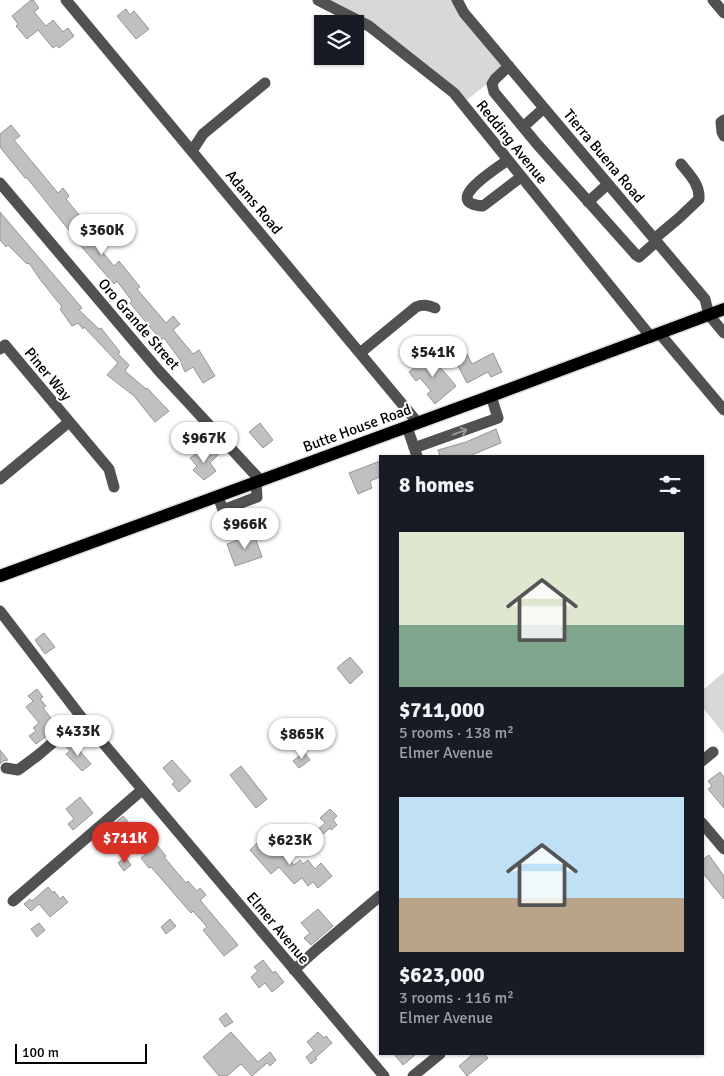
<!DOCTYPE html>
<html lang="en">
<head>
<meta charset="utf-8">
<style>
  :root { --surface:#171b24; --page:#242831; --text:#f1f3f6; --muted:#9ea1a6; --accent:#d93025 }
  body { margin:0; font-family:Signika,sans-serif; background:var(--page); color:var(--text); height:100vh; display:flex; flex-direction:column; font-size:19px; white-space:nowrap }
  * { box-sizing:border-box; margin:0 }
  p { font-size:16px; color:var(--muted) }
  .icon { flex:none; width:28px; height:28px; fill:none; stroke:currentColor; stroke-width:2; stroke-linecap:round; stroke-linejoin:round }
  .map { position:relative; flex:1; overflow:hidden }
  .details { position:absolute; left:379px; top:455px; width:325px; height:600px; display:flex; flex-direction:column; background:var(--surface); border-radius:0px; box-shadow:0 1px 4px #0004 }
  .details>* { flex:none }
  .tools { position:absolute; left:314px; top:15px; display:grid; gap:10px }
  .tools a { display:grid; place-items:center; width:50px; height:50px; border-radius:0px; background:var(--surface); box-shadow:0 1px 4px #0004; font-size:25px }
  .scale { position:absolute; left:15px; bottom:12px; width:132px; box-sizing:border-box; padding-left:5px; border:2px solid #000; border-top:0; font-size:14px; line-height:18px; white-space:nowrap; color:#000; -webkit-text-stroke:4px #fff; paint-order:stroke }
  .price { position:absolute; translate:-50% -42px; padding:0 11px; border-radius:18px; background:#fff; color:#222; font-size:16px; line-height:32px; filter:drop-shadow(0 1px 2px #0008) }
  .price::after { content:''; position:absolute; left:50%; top:30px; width:15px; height:11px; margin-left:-8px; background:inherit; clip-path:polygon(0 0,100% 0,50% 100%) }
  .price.selected { background:var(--accent); color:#fff }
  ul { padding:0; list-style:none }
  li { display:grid; align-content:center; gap:10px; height:265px; padding:0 20px }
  li span { display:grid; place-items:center; height:155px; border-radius:0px; color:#555 }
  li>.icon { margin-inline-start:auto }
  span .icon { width:90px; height:90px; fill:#fffc; stroke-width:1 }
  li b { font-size:21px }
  h2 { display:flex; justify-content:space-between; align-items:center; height:60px; padding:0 20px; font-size:21px }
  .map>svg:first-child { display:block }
  .green { fill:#d8d8d8 }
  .building { fill:#c0c0c0; stroke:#959595 }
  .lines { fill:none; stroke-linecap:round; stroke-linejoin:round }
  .major-casing { stroke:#dbdbdb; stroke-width:15 }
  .minor { stroke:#515151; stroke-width:11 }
  .major { stroke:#000; stroke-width:12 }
  .oneway { stroke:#979797 }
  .labels { text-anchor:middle; stroke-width:4; stroke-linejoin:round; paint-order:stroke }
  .street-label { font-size:15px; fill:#000; stroke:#fff }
</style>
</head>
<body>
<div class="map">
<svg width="724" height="1076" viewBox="0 0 724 1076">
  <rect width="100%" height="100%" fill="#fff"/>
  <path class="green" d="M318,0H460L509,66L462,104L415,62Z
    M724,672V734L703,708V690Z"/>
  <path class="building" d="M31,0H33L39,8L34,12L46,26L53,20L63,32L68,28L74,36L59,48L57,45L53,48L38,30L27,39L16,26L18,24L12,16Z
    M126,9L130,15L134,11L149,29L136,39L117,16Z
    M11,125L20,136L14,140L58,193L63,188L69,196L66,199L89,227L85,231L114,266L119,261L140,287L137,289L166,323L173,316L180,324L173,330L193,354L199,350L215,376L203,383L193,367L185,372L180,361H181L164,338L161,340L150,327L130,303L132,301L117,281L114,284L80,245V244L27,178H25L0,147V134Z
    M0,212L82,308L79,310L99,329L101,328L120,352L118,354L129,365L125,371L146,389L147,388L169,411L155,422L134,396L107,375L118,363L84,327L83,329L78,323L72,326L60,309L62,307L39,278L29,263L27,264L8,245L6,247L0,240Z
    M493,353L502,372L491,377L488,372L467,383L455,360L467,354L472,364Z
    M429,354L456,386L435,404L427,394L431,391L420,378L416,381L409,372Z
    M260,423L273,440L263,448L249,432Z
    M496,429L501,443L469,456H440L438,450L466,442Z
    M213,450L216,451L218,455L210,463L216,471L204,480L193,470L197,466L190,458L200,451L204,456Z
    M380,461V477L370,481L372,488L358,494L349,473Z
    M254,534L262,557L235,566L227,544Z
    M44,633L55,647L45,654L35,640Z
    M350,657L363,672L350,684L337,668Z
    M37,689L43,697L40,699L46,706L43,708L58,727L36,744L29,736L36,731L33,728L39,723L26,707L33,701L28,696Z
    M72,742L91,764L82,771L66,754L70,751L66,747Z
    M0,750L8,760L3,761L0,764Z
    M304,752L310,760L299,768L293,761Z
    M172,760L191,781L179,792L172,784L175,782L163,768Z
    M241,766L267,799L256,808L230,775Z
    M720,772L724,777V808L708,789L712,786L708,781Z
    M80,797L93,813L73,830L68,824L74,819L66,809Z
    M330,809L337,816L333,820L337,825L331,830L330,828L312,844L307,839L325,823L320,818Z
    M123,816L137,832L130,839L122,831L114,838L107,830Z
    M258,842L264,848L269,844L272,847L276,844L294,865L300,860L303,864L308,860L315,869L321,863L332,876L318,888L313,882L308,886L302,878L294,884L279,867L271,874L250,850Z
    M157,845L166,856L164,857L186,883L188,881L197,891L200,888L206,895L200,900L238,945L224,956L203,930L207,927L193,911L191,913L151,867L149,868L141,858Z
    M709,855L724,876V899L702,872V860Z
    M125,857L131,865L124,871L118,863Z
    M48,887L53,893L54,891L60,899L63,896L68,902L50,917L39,904L31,911L24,904L30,899L32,901Z
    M318,909L333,926L311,945L304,938L310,933L301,923Z
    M170,919L176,926L166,934L161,927Z
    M39,923L45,930L37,937L31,929Z
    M263,960L273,973L275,971L284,982L272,992L265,983L259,988L251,977L258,971L254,967Z
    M226,1013L233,1022L225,1027L219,1019Z
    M231,1032L258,1062L270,1052L276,1060L270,1066L267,1063L252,1076L241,1064L227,1076H219L203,1057Z
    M318,1032L324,1038L326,1036L332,1043L315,1058L317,1059L311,1064L306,1057L314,1050L307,1042Z
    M394,1054H416L403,1065Z
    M473,1054H484L488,1058L467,1076L459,1066Z"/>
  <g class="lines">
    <defs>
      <path id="major" d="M0,576L491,396L724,309"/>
    </defs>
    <use href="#major" class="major-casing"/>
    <path class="minor" d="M66,0L418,423
      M318,0L369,26L454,93L651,337
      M457,0L464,13L705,299L709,315L724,333
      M713,0L724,13
      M509,66L495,79L492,84L494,92L537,144L636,255L639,257L657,241
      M724,120L721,122L722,132L724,136
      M523,127L544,108
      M192,151L203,134L265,83
      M508,160C497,168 440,203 483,206L521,177
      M0,183L159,371L261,481
      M588,202L608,184
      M654,239L679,218L699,199C700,185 690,175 681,164
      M660,334L724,410
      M0,349L5,345L109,469L114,487
      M360,353L416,307C423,304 428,305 435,308
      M407,427L417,456
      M414,448L498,418L491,396
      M0,479L69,422
      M218,496L223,510L257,497L256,482
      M0,611L82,718L384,1076
      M702,761L713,752
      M6,768L18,770L37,756L82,718
      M702,823L724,849
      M13,901L142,790
      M294,970L316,950L380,896
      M413,1076L440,1054"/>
    <use href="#major" class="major"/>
  </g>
  <defs><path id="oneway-shaft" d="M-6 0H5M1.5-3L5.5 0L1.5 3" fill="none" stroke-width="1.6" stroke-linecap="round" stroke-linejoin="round" transform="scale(1.25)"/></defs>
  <use class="oneway" href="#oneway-shaft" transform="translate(460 432) rotate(-20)"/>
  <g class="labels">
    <g class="street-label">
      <text transform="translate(512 142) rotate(51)" y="5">Redding Avenue</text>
      <text transform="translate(604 156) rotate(50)" y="5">Tierra Buena Road</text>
      <text transform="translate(254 202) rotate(50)" y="5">Adams Road</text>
      <text transform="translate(139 324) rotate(49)" y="5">Oro Grande Street</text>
      <text transform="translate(48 374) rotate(50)" y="5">Piner Way</text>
      <text transform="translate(357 428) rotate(-20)" y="5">Butte House Road</text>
      <text transform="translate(278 928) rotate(50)" y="5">Elmer Avenue</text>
    </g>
  </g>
</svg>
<div class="tools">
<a><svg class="icon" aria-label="layers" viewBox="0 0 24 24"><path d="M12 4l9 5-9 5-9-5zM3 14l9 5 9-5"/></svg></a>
</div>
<div class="scale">100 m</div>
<b class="price" style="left:102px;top:256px">$360K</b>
<b class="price" style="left:433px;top:378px">$541K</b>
<b class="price" style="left:204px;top:464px">$967K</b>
<b class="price" style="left:245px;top:550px">$966K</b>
<b class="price" style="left:78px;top:757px">$433K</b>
<b class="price" style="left:302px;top:760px">$865K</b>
<b class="price selected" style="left:125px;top:864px">$711K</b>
<b class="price" style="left:290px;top:866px">$623K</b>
<section class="details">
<h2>8 homes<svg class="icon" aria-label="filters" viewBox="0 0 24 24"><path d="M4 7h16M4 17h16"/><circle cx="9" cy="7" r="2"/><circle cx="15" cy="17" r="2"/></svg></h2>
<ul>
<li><span style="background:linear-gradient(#dfe7d0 60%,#7fa58c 0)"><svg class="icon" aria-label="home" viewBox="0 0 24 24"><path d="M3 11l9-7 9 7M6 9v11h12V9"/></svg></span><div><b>$711,000</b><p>5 rooms · 138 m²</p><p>Elmer Avenue</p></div></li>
<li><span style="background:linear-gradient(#bfe0f5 65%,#b9a48a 0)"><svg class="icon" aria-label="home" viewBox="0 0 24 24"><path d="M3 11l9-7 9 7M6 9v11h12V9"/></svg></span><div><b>$623,000</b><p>3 rooms · 116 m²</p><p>Elmer Avenue</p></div></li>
</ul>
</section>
</div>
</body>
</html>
